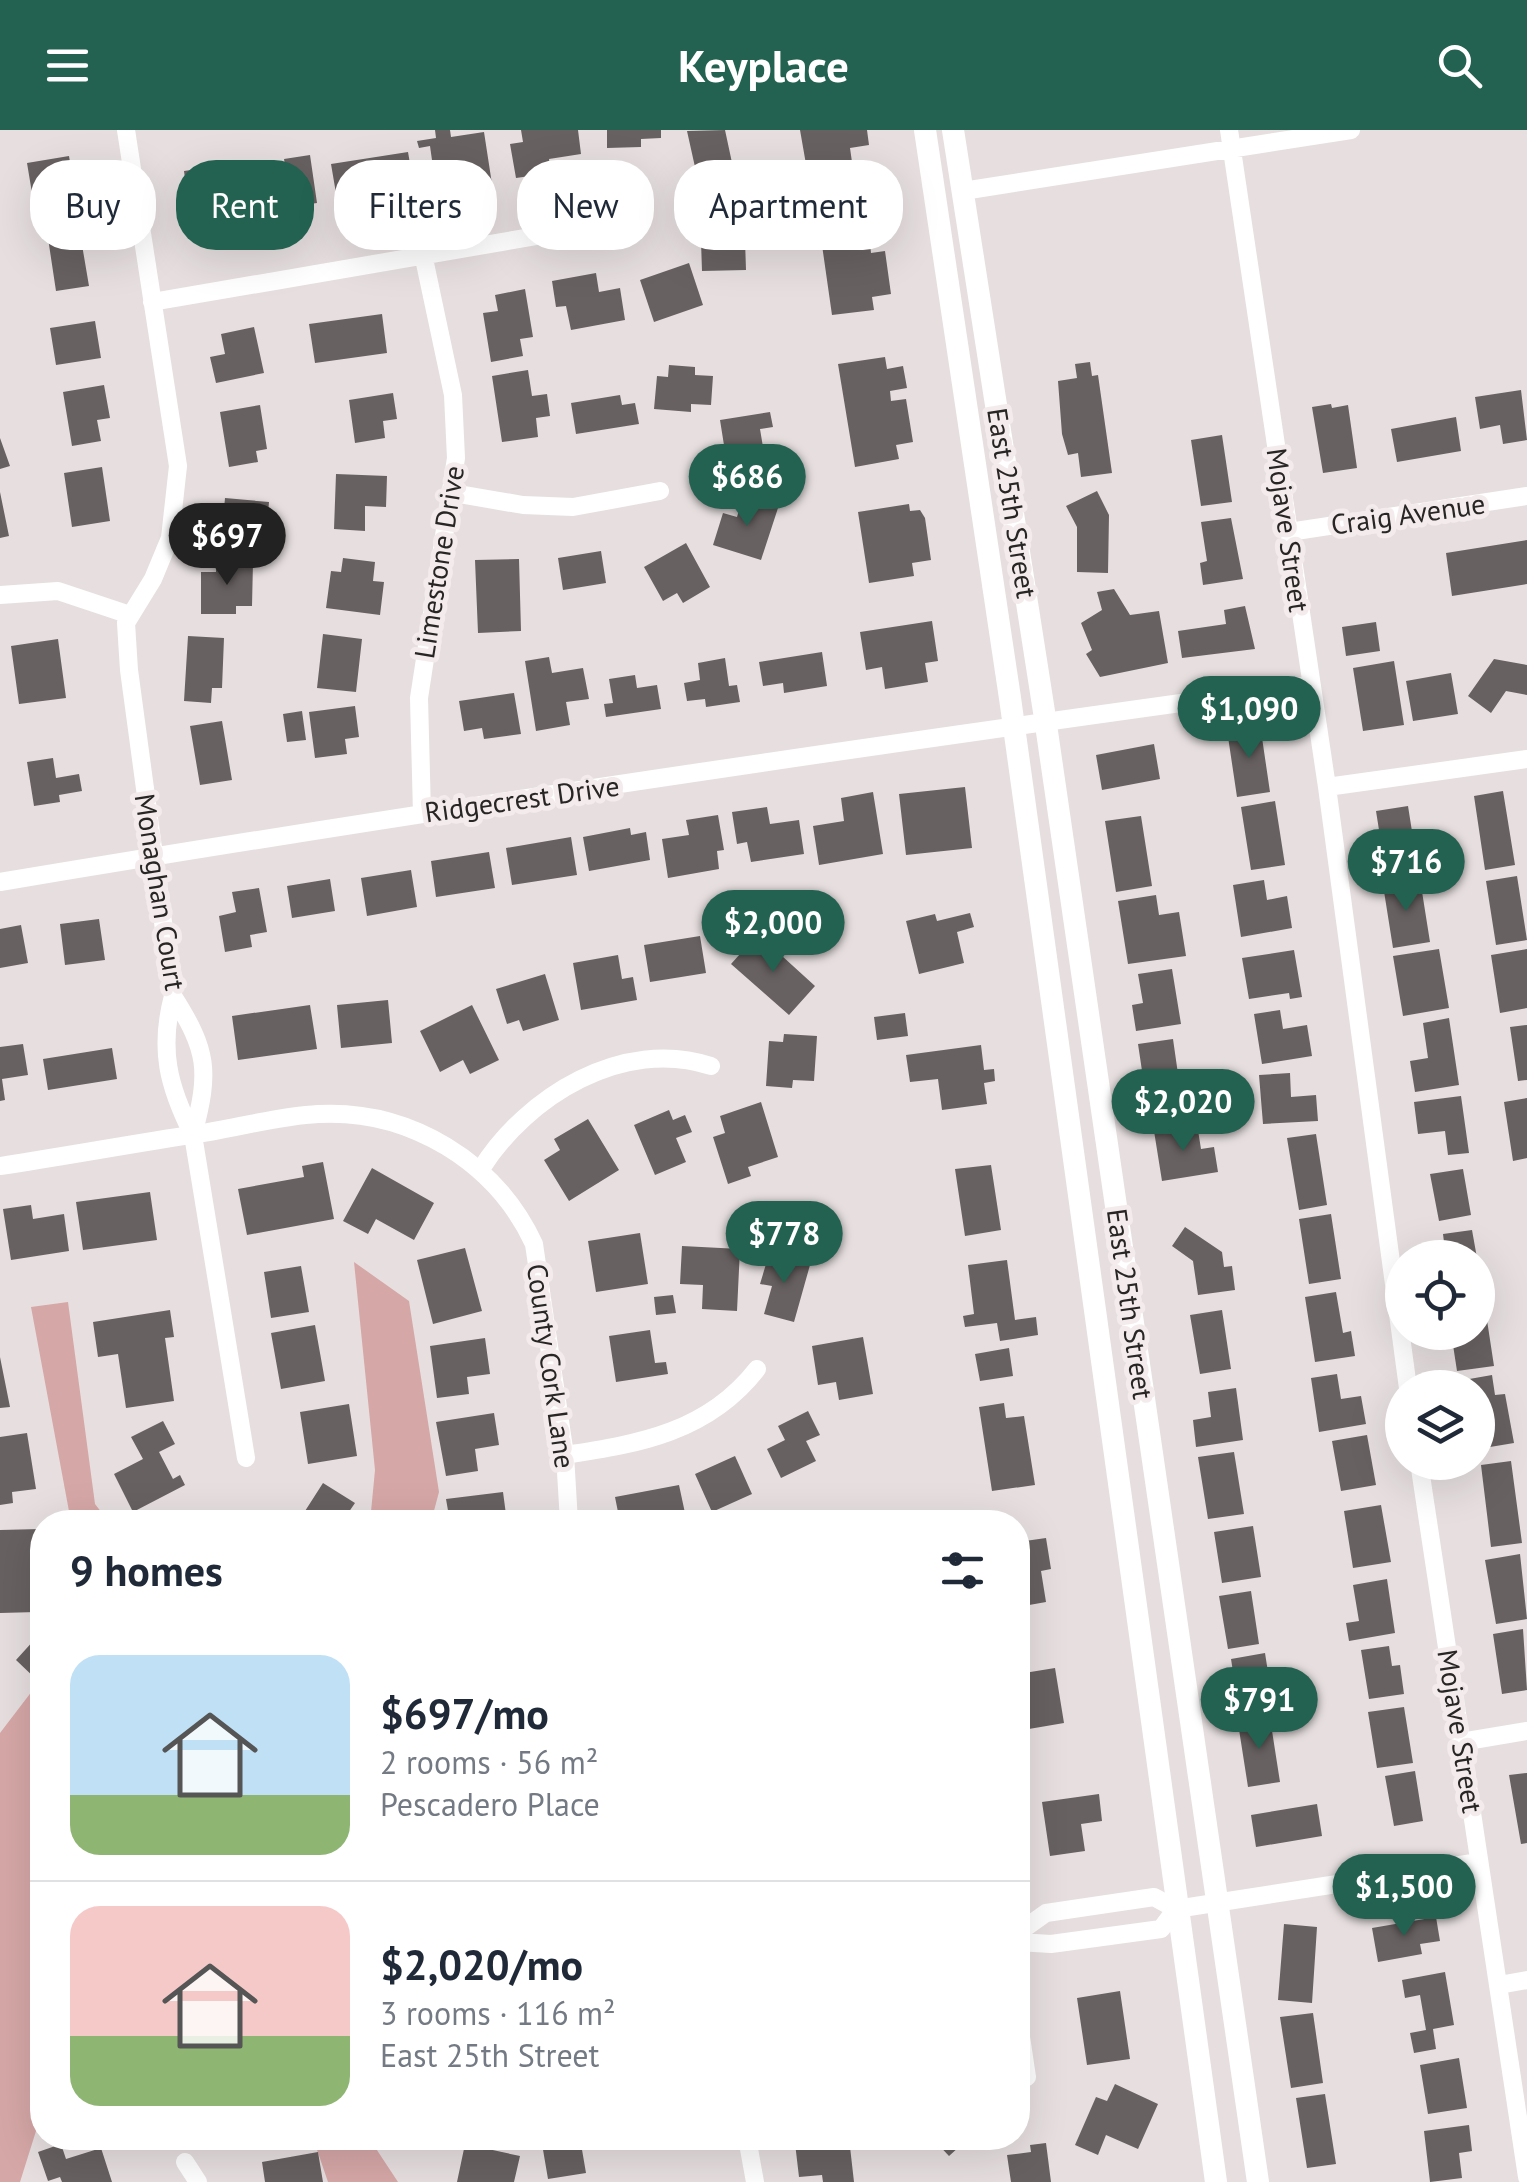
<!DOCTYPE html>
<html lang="en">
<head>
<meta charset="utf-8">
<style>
  :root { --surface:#fff; --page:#f2f2f3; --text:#1f2937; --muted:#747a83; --line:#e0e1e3; --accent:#236250 }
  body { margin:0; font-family:"PT Sans",sans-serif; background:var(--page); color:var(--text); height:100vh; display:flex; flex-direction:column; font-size:38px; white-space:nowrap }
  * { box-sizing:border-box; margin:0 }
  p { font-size:32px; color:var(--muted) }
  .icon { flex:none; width:55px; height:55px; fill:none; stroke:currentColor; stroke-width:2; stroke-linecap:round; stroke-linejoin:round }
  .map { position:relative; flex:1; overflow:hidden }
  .drawer { position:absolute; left:30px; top:1380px; width:1000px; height:640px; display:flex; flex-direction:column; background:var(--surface); border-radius:40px; box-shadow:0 10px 40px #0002 }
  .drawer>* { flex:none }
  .top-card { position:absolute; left:30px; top:30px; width:1000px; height:90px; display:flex; gap:20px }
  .fabs { position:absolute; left:1385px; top:1110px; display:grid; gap:20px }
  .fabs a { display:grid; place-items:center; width:110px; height:110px; border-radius:50%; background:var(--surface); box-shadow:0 10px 40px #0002; font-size:50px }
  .price { position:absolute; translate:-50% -85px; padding:0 22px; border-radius:35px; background:var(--accent); color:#fff; font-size:32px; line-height:65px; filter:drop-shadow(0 2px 5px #0008) }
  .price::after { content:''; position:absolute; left:50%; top:60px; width:30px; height:22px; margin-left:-15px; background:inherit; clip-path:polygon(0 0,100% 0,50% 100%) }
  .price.on { background:#222; color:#fff }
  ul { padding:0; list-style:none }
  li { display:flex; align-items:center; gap:30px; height:250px; padding:0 40px }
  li+li { border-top:2px solid var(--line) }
  li span { display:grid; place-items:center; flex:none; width:280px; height:200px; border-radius:30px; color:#555 }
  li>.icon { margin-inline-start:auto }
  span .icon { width:120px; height:120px; fill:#fffc; stroke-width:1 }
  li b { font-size:42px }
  h2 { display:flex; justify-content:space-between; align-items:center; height:120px; padding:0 40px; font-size:42px }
  .chip { padding:0 35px; border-radius:40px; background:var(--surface); box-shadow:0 10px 40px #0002; font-size:35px; line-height:90px }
  .chip.on { background:var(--accent); color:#fff }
  header { display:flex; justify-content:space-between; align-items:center; height:130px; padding:0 40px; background:var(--accent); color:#fff; font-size:45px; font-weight:800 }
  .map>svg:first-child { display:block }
  .green { fill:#d6a7a7 }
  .building { fill:#686161 }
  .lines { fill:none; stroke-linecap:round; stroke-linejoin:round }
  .minor { stroke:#fff; stroke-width:18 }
  .tertiary { stroke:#fff; stroke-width:22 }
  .labels { text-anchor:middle; stroke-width:10; stroke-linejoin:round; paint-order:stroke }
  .street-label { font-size:28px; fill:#282525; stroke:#f4ecec }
</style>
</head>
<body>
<header><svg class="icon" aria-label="menu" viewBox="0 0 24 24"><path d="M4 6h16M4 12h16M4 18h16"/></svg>Keyplace<svg class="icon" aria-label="search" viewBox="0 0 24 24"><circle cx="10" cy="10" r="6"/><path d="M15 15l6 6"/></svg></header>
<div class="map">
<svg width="1527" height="2052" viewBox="0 0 1527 2052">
  <rect width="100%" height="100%" fill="#e7dfdf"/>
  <path class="green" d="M354,1132L409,1171L439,1362L431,1392H370L375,1340Z
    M68,1172L95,1374L109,1392H71L31,1177Z
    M42,1548V1982L20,2052H0V1603Z
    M313,2008H369L398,2052H328Z"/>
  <path class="building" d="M435,0H450L451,7L484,2L492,54L462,59L459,40L434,44L430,16L419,18L417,11L436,8Z
    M521,0H578L581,24L549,29L551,43L516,48L510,14L523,12Z
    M607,0H661V8L641,9V17L607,18Z
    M725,0L737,56L701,64L687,1Z
    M800,0H867L869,15L850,18L852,32L807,40Z
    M408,22L415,63L338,75L331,34Z
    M310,25L317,73L268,80L262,43L286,40L284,29Z
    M69,26L73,50L62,52L64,70L34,75L27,33Z
    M218,36L226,89L191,94L184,41Z
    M867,73L868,86L882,84L886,110L870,112L871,123L885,121L891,164L872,167L874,180L832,185L817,80Z
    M744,80L746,140L702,141L700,81Z
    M80,103L89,156L56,161L48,108Z
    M689,133L703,175L654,192L640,150Z
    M596,143L599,162L620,158L625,190L571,200L566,176L556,177L552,151Z
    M525,159L533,207L520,209L523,226L491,232L483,183L498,181L495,165Z
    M382,184L387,223L315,233L309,194Z
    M95,191L101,228L56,235L50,198Z
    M254,197L264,243L216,253L210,227L225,224L221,204Z
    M885,227L887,239L903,236L907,258L890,261L891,271L906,269L913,312L896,315L899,329L855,337L838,234Z
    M1090,232L1092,246L1098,245L1112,343L1081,347L1078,323L1068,325L1062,304L1058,251L1077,248L1075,234Z
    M669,235L695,237V245L713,246L711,275L691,274V282L654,279L657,246L668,247Z
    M528,240L532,266L547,264L550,286L536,288L538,307L502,312L492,246Z
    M104,255L110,288L97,290L101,311L72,316L63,262Z
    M1521,260L1527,310L1503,314L1500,295L1480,299L1475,267Z
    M393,263L397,289L383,291L385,308L355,313L349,270Z
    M620,265L622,275L635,273L639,294L576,304L571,273Z
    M1331,274L1332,278L1348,275L1357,338L1323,343L1312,277Z
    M260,275L267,319L256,321L258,332L229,337L220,282Z
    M770,282L773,297L760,299L768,347L730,353L720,290Z
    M1456,287L1461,321L1397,332L1391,299Z
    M1222,305L1232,372L1201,376L1191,310Z
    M0,308L10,336L0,339Z
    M102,337L110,391L72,397L64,343Z
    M336,344L387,346L386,377L365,376V401L334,399Z
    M1097,361L1109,385L1108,443L1077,442V397L1066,376Z
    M0,362L9,406L0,408Z
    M743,367L778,378L761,430L713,415L723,383L737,387Z
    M225,368L269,372L265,421L233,418L235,402L222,401Z
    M909,374L910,381L920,380L925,388L931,430L912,433L914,446L869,453L858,382Z
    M1231,388L1243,449L1203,455L1200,433L1207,431L1201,392Z
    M1527,410V454L1452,466L1446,423Z
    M686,413L710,457L683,473L677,463L663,471L644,437Z
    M601,421L606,453L563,460L558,428Z
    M343,428L375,432L373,451L384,452L380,485L326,478L331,441L341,442Z
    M519,429L521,501L478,503L475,430Z
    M216,431L253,432L252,476H236V484H201V442H216Z
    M1114,459L1130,485L1159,481L1168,533L1100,547L1086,524L1092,520L1081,493L1102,480L1097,462Z
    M1245,476L1255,519L1182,528L1178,501L1226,494L1224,480Z
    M932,491L938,531L925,533L928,552L885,559L882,537L866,540L860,502Z
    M1376,492L1380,521L1346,526L1342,497Z
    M323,504L362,509L356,562L317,558Z
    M188,506L224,508L222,558H212L211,573L184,571Z
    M58,509L66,568L19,574L11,516Z
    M822,522L827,556L784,563L783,553L763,556L759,532Z
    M549,527L552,543L583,538L589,569L566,572L570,595L536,601L525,531Z
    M725,528L729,556L737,555L740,572L706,577L705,569L687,571L684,553L700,550L698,533Z
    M1494,529L1527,535V565L1506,561L1491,583L1468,566Z
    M1394,531L1404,595L1363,601L1353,538Z
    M1451,543L1458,584L1413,591L1406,551Z
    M635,545L637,558L657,555L661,579L606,587L604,574L613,573L609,549Z
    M514,563L521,604L484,609L482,598L464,601L459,571Z
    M355,576L359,607L345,609L347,624L315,628L309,582Z
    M302,581L306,610L287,612L283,584Z
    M222,591L232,650L200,655L190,596Z
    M1260,594L1270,662L1237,667L1227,600Z
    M1154,614L1160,649L1102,660L1096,625Z
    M53,628L56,648L79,644L82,661L59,665L60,672L34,676L27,632Z
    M965,657L972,718L906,725L899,664Z
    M1503,661L1515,735L1485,740L1474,666Z
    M873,662L883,724L819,735L813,696L844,691L841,668Z
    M1275,671L1285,735L1251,740L1241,677Z
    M1408,676L1417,733L1385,738L1376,681Z
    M767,677L770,694L799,690L804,724L751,732L747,712L737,714L732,682Z
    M718,685L724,720L717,721L719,739L668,748L662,709L689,705L686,690Z
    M1141,686L1152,756L1116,762L1105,691Z
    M630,698L631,705L646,702L650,730L589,741L583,707Z
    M571,707L577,745L512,755L506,718Z
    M489,722L495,758L436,767L431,731Z
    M411,740L417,777L367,786L361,748Z
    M1517,746L1527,810L1496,815L1486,751Z
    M330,749L335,781L292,788L287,756Z
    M1420,749L1430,812L1393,818L1383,755Z
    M1264,750L1267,770L1287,766L1292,798L1241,807L1233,755Z
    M259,758L267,802L250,805L252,817L225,822L219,786L236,782L232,762Z
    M1156,765L1159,785L1179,782L1186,826L1128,834L1118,771Z
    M970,783L974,797L957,802L964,833L919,844L906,791L935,784L937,791Z
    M99,789L105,830L65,835L60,794Z
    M21,795L28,833L0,838V799Z
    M758,804L815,856L789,885L731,834Z
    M700,806L706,843L650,852L644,815Z
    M1439,819L1449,878L1403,886L1393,826Z
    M1527,819V878L1500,883L1491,825Z
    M1294,820L1302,867L1290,869L1289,863L1249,869L1242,828Z
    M618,825L622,849L633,847L637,870L581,880L573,833Z
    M1172,839L1181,894L1136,901L1132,875L1143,873L1138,844Z
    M545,844L559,890L523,901L519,890L507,894L496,859Z
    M388,870L392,913L341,918L337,875Z
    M310,875L317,919L238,930L232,886Z
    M472,875L499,930L470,944L463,930L440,942L420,901Z
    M1280,880L1283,899L1307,895L1312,926L1262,934L1254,884Z
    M905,883L908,906L877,910L874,887Z
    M1449,888L1459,955L1415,962L1410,931L1428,928L1423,893Z
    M1527,895V950L1518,951L1510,897Z
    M784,904L817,906L814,951L793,950L792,958L766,956L769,911L783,912Z
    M1173,909L1179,951L1197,949L1201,973L1148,981L1138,914Z
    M23,914L28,945L2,949L5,970L0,971V917Z
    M981,915L984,940L994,939L995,951L984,953L987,974L942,980L938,949L910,952L906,925Z
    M112,918L117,949L48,960L43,929Z
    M1290,943L1291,967L1316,965L1318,991L1263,994L1259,945Z
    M1461,966L1469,1023L1448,1025L1445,1001L1418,1004L1414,972Z
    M1527,968V1028L1513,1031L1504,972Z
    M761,972L778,1027L748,1037L751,1046L728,1054L713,1007L725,1003L720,986Z
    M669,980L673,990L685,985L692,1002L676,1008L686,1032L655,1045L634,995Z
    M588,989L619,1040L569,1071L544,1030L560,1020L554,1009Z
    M1197,994L1201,1019L1214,1017L1218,1042L1162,1051L1154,1001Z
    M1316,1004L1327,1075L1299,1080L1287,1008Z
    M323,1032L334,1089L247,1105L238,1059L304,1047L302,1036Z
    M991,1035L1001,1100L965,1106L955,1039Z
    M372,1038L434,1073L414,1110L376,1089L368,1104L343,1091Z
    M1463,1039L1471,1085L1439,1091L1430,1044Z
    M150,1062L157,1110L83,1120L76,1072Z
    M31,1075L33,1089L64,1084L69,1121L11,1130L3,1079Z
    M1331,1084L1341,1149L1309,1154L1299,1089Z
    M1185,1097L1222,1122L1224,1137L1232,1136L1235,1160L1198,1165L1193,1131L1172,1116Z
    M1472,1100L1477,1128H1446L1443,1104Z
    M640,1103L648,1154L596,1162L588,1111Z
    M682,1116L740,1119L737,1181L702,1179L703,1155L680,1154Z
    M465,1118L482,1181L433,1194L417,1130Z
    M769,1124L810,1135L794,1192L764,1184L772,1156L760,1154Z
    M1007,1130L1015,1190L1036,1187L1038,1205L1000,1211L997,1193L965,1197L963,1186L974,1184L968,1135Z
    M301,1136L309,1182L271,1188L264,1142Z
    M1336,1162L1343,1203L1351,1201L1355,1226L1315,1232L1305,1167Z
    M1483,1164L1494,1236L1457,1241L1451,1202H1478V1165Z
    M673,1165L676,1183L656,1185L654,1167Z
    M170,1180L174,1207L165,1208L174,1271L126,1278L118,1224L98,1227L93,1192Z
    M1222,1180L1231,1239L1200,1244L1190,1185Z
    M315,1195L325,1251L281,1259L271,1203Z
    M650,1200L655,1233L666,1232L668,1244L616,1252L609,1206Z
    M863,1207L873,1264L839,1270L836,1252L818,1255L812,1216Z
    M485,1208L490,1244L467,1247L469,1264L437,1268L430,1216Z
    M1009,1218L1013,1246L980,1251L975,1224Z
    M0,1227L10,1277L0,1278Z
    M1337,1244L1341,1269L1361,1266L1366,1294L1319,1302L1311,1248Z
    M1492,1245L1495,1265L1505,1264L1514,1313L1478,1319V1258H1459L1458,1251Z
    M1236,1258L1243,1310L1196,1317L1193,1290L1211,1287L1208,1262Z
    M1004,1273L1006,1288L1024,1286L1035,1355L992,1361L979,1277Z
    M349,1274L357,1326L308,1334L300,1282Z
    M808,1281L820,1305L806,1311L816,1331L781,1348L767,1319L785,1310L778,1296Z
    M494,1283L499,1315L475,1319L478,1341L446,1346L436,1292Z
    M163,1291L175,1314L159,1322L173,1349L180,1345L185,1355L133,1382L114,1344L143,1329L131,1307Z
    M27,1303L36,1359L12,1362L13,1373L0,1375V1307Z
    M1367,1305L1376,1355L1341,1361L1332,1311Z
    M1234,1322L1244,1384L1208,1389L1198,1327Z
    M735,1326L752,1364L712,1382L695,1344Z
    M1511,1331L1522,1413L1491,1417L1481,1335Z
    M323,1353L355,1373L342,1392H298Z
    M679,1355L685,1383L657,1388L658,1392H620L615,1367Z
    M503,1362L507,1392H450L446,1369Z
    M1381,1375L1391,1432L1353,1438L1344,1381Z
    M202,1380L249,1391L248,1392H172L174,1382L200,1388Z
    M1253,1396L1261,1447L1222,1453L1214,1402Z
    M40,1399L37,1482L0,1483V1400Z
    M1046,1408L1051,1439L1041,1441L1046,1472L1018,1477V1412Z
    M1520,1424L1527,1489L1496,1494L1485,1430Z
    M1387,1449L1395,1503L1349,1511L1346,1493L1359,1491L1353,1455Z
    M1251,1461L1259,1514L1228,1519L1219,1466Z
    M1523,1499L1527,1560L1502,1564L1493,1504Z
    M35,1509L42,1516V1546L38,1551L16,1530Z
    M1389,1516L1392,1536L1400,1535L1404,1564L1369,1569L1361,1520Z
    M1265,1523L1273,1574L1239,1580L1231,1529Z
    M1055,1538L1064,1593L1023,1600L1018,1544Z
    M1404,1577L1413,1633L1377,1638L1368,1582Z
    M1270,1588L1280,1652L1248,1657L1238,1593Z
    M1415,1641L1423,1691L1394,1696L1385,1646Z
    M1527,1643V1713L1521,1714L1509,1645Z
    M1099,1664L1102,1691L1081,1694L1085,1721L1050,1726L1042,1672Z
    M1317,1674L1322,1706L1256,1717L1251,1685Z
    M1020,1694L1025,1730L1018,1731V1695Z
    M1436,1787L1440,1811L1420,1814L1422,1824L1378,1832L1372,1798Z
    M1284,1794L1317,1797L1312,1873L1278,1870Z
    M1445,1842L1454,1895L1433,1899L1436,1919L1414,1923L1410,1903L1426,1900L1420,1865L1405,1868L1402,1850Z
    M1120,1861L1130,1929L1087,1935L1077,1868Z
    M1313,1883L1323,1953L1291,1958L1280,1887Z
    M1459,1928L1467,1978L1428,1984L1420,1935Z
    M1115,1954L1158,1974L1138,2019L1106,2005L1098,2025L1075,2015L1096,1967L1107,1971Z
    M1325,1964L1336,2034L1307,2038L1296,1968Z
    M1469,1995L1472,2021L1459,2023L1462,2048L1430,2052L1424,2001Z
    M541,2008H580L586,2043L548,2049Z
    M849,2008L854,2052H823L822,2045L799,2047L795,2013Z
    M932,2008H969L949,2026Z
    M1046,2013L1051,2052H1011L1007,2025L1031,2022L1030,2015Z
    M61,2014L66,2029L101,2018L112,2052H62L60,2047L48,2051L38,2022Z
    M465,2014L520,2026L514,2052H457Z
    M318,2022L323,2052H265L262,2032Z"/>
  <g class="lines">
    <path class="minor" d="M126,0L178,336L170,408L153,449L126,493L129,540L173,866C208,921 210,941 193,1005L246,1328
      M1229,0L1327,657L1408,1258
      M963,61L1351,0
      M152,172L636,89
      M453,363L523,375L573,377L660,361
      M1289,402L1527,366
      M0,465L58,461L130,485
      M1327,657L1527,629
      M422,683L419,568L456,328L453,265L423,124
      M0,752C436,679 873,615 1311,555
      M173,866C159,919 168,956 193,1005
      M0,1036C66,1026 131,1014 197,1004C237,998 278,986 318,984C410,979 496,1032 534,1114L565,1325L569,1392
      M481,1039C527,966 623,907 711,936
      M565,1325C639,1314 708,1302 757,1239
      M1419,1332L1527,2047
      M1461,1612L1527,1601
      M1018,1803L1046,1783L1154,1767L1176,1779L1479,1732
      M1018,1812L1051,1814L1161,1799L1176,1779
      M1499,1855L1527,1850
      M1018,1887L1027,1947
      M747,2008L755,2052
      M185,2032L198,2052"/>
    <path class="tertiary" d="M925,0L1010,568L1216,2052
      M953,0L1045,588L1258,2052"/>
  </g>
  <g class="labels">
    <g class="street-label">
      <text transform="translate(1012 373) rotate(81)" y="10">East 25th Street</text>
      <text transform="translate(1408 384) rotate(-8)" y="10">Craig Avenue</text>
      <text transform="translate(1288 400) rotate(82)" y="10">Mojave Street</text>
      <text transform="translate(439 432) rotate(-81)" y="10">Limestone Drive</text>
      <text transform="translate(522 669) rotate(-8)" y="10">Ridgecrest Drive</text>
      <text transform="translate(160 762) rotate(81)" y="10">Monaghan Court</text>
      <text transform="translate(1130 1174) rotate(82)" y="10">East 25th Street</text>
      <text transform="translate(551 1236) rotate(82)" y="10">County Cork Lane</text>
      <text transform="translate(1460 1601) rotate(81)" y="10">Mojave Street</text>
    </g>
  </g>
</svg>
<div class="fabs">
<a><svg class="icon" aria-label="locate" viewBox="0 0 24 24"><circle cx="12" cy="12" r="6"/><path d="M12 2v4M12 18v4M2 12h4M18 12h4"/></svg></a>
<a><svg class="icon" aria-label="layers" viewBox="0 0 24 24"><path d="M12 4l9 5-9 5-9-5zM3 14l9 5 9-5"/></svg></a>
</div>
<b class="price" style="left:747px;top:399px">$686</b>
<b class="price on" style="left:227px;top:458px">$697</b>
<b class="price" style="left:1249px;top:631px">$1,090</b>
<b class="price" style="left:1406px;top:784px">$716</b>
<b class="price" style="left:773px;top:845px">$2,000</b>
<b class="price" style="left:1183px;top:1024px">$2,020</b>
<b class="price" style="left:784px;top:1156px">$778</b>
<b class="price" style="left:1259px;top:1622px">$791</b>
<b class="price" style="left:1404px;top:1809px">$1,500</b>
<div class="top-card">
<a class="chip">Buy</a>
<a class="chip on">Rent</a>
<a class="chip">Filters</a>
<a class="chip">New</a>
<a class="chip">Apartment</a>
</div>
<section class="drawer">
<h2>9 homes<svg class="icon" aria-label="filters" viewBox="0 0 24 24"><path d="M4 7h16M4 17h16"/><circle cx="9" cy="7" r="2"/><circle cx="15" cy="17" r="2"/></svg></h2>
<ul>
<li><span style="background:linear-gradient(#bfe0f5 70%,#8fb573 0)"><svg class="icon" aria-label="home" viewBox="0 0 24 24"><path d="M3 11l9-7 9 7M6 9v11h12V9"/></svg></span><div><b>$697/mo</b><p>2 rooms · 56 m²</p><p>Pescadero Place</p></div></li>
<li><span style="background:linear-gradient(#f6c9c9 65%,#8fb573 0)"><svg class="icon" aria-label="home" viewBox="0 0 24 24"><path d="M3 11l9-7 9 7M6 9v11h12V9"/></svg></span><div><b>$2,020/mo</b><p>3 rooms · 116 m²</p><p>East 25th Street</p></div></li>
</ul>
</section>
</div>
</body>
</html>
